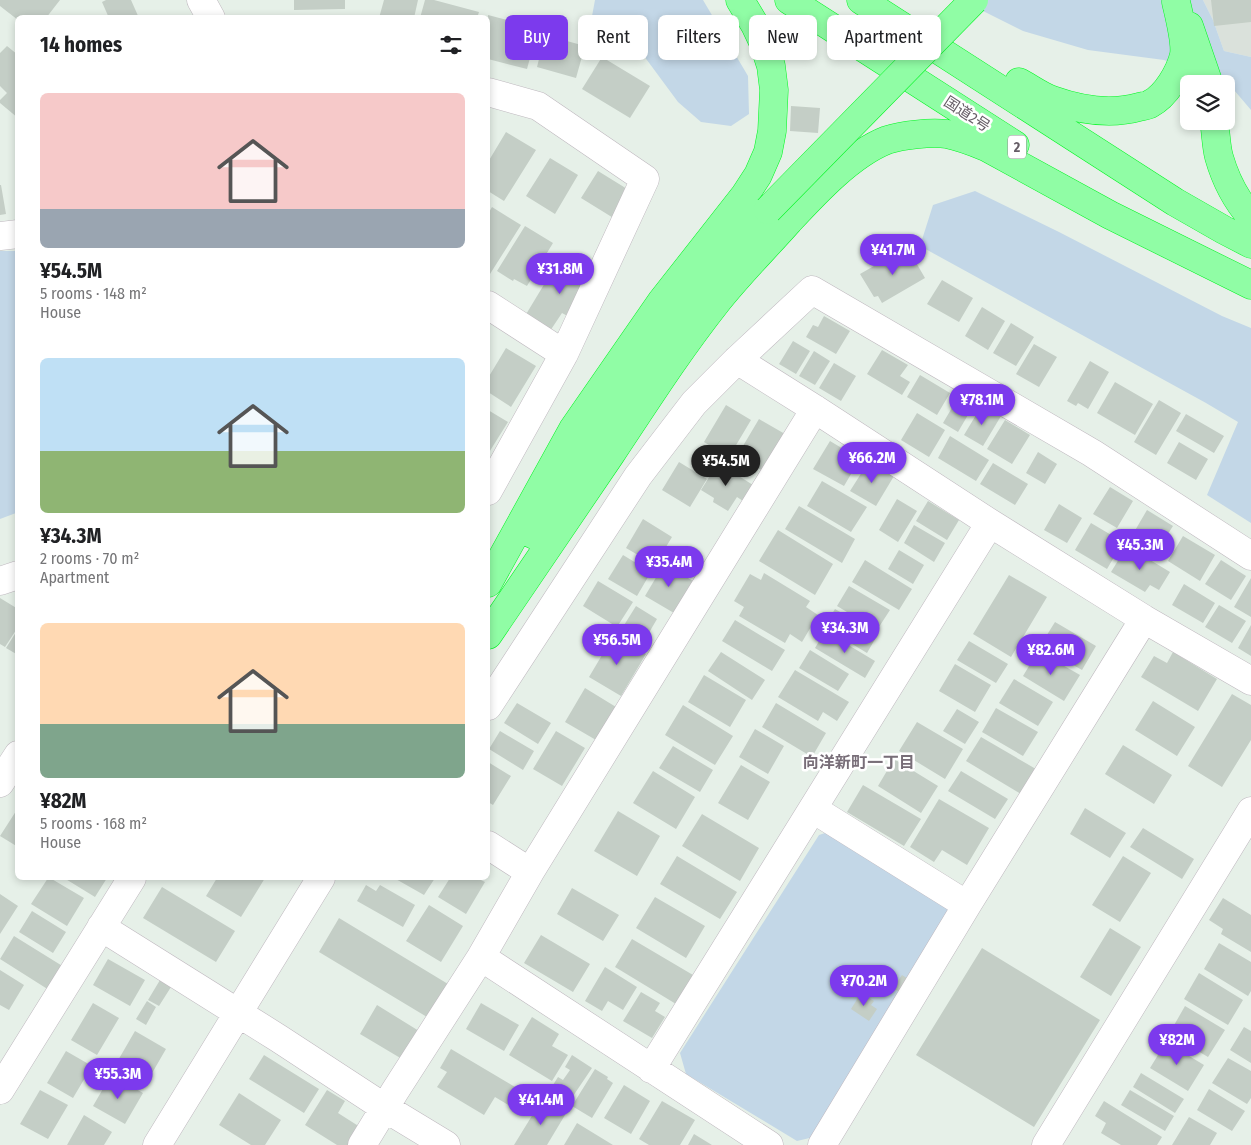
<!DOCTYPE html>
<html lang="en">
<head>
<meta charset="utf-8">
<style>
  :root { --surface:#fff; --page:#f2f2f2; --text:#202124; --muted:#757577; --accent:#7c3aed }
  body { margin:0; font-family:"Fira Sans Condensed","Noto Sans JP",sans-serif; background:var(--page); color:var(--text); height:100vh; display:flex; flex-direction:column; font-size:19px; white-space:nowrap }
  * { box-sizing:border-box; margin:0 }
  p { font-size:16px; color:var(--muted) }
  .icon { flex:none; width:28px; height:28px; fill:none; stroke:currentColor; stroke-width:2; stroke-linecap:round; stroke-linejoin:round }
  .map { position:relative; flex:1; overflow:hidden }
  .panel { position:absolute; left:15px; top:15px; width:475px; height:865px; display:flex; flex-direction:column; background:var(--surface); border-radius:8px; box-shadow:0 2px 8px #0003 }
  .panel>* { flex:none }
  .hud { position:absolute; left:505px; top:15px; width:475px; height:45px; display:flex; gap:10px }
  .tools { position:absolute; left:1180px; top:75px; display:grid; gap:10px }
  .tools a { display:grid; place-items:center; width:55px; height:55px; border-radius:8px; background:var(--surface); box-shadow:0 2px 8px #0003; font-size:25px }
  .price { position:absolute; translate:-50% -42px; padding:0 11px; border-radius:18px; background:var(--accent); color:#fff; font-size:16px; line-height:32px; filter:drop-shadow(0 1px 2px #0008) }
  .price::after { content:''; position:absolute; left:50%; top:30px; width:15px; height:11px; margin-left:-8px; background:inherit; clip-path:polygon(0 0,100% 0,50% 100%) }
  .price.on { background:#222; color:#fff }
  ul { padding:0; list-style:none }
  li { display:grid; align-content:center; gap:10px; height:265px; padding:0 25px }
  li span { display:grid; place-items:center; height:155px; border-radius:8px; color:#555 }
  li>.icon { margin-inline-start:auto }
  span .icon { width:90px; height:90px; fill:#fffc; stroke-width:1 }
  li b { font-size:21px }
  h2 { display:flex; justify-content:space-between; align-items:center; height:60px; padding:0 25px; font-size:21px }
  .tag { padding:0 18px; border-radius:8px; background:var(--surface); box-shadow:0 2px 8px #0003; font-size:18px; line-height:45px }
  .tag.on { background:var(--accent); color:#fff }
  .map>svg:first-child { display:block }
  .industrial { fill:#dae1db }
  .green { fill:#c3d7e7 }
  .building { fill:#c4cec6 }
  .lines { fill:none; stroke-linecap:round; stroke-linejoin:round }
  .minor-casing { stroke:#bfb8bf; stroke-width:29 }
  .highway-casing { stroke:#01f522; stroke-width:29 }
  .minor { stroke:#fff; stroke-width:28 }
  .highway { stroke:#90fda5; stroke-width:28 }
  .highway-bridge-casing { stroke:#01f522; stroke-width:29; stroke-linecap:butt }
  .highway-bridge { stroke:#90fda5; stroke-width:28 }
  .labels { text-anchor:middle; stroke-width:5; stroke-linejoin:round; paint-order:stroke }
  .shield { fill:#fff; stroke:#948e94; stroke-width:1 }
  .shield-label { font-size:14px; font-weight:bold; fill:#665d66 }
  .street-label { font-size:15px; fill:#665d66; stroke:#fff }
  .neighbourhood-label { font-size:16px; font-weight:bold; fill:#786e78; stroke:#fff }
</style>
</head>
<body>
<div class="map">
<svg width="1251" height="1145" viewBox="0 0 1251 1145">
  <rect width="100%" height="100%" fill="#e6f0e8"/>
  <path class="industrial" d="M1203,0H1251V57L1224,51L1213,20Z"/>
  <path class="green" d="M595,0H703L748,76L749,114L731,126L701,122L678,102L644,56L590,27Z
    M961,0H1203L1213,20L1224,51L1251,57V110L1234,90L1226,86V84H1220L1164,60L1088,50L1023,31Z
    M975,191L1059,232L1222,316L1251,328V523L1207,495L1238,422L1206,403L920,246L933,205Z
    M0,251H18L17,509L16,513L0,519Z
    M831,831L950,903L952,917L818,1136L797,1141L686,1074L680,1053L819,835Z"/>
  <path class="building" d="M0,0H60L46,18H18V20L0,6Z
    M106,0H131L139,18H109L102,2Z
    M294,0H345V9L294,10Z
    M384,0H418L414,18H379Z
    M425,0H434L479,12L477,18H420Z
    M1211,0H1251V22L1214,26Z
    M488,15L538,28L527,69L488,59Z
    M545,35L585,46L576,78L537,67Z
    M7,46L18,55V118L0,103V100L7,93L0,86V53Z
    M602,57L650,86L630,118L582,89Z
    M791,106L820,108L818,133L790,131Z
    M506,132L536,150L504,201L488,191V162Z
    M550,158L578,175L555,214L526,196Z
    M598,171L632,192L615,219L581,198Z
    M0,185H1L6,214L0,215Z
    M492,207L521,225L490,274L488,272V214Z
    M525,226L553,243L527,286L514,279L513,281L497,271Z
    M907,247L925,278L882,303L878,296L874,297L860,274Z
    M560,258L595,279L571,318L562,313L550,331L525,316Z
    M942,280L973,298L959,322L927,304Z
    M982,307L1005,321L988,350L965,336Z
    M824,316L850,331L836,354L806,337L813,325L818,327Z
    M1011,323L1034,337L1016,366L993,353Z
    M793,341L810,351L796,374L779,364Z
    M1034,344L1057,357L1039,387L1016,374Z
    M506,348L536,366L511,407L488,392V378Z
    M882,350L908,365L900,376L910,382L902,395L867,374Z
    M814,351L830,361L815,385L799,376Z
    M1090,361L1109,372L1088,409L1078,403L1076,406L1067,401Z
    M834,363L856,376L841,401L819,388Z
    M920,375L950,393L937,415L907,397Z
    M1115,382L1153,404L1135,435L1097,413Z
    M960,394L975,403L958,432L943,423Z
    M1159,400L1181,413L1156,455L1134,442Z
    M726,405L751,420L729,457L704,442Z
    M982,405L1001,416L983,446L964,435Z
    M488,410L508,422L488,454Z
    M917,413L945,430L929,457L901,440Z
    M1186,414L1224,436L1214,453L1176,431Z
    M759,419L785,434L763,471L737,456Z
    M1005,420L1030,435L1012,464L987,449Z
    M950,436L989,460L976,481L938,458Z
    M830,441L860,459L844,486L813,469Z
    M1179,442L1208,459L1196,480L1167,463Z
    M1038,452L1057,464L1045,484L1026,473Z
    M869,461L894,476L876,506L850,491Z
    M679,462L707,479L690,507L662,490Z
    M718,463L753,485L743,501L737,497L728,511L713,502L714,498L701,490Z
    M993,463L1028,484L1015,505L980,484Z
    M822,481L867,507L851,532L807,506Z
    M1110,487L1133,501L1117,528L1093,514Z
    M897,499L917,511L898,542L879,530Z
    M928,501L959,520L947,540L916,521Z
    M1059,504L1082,518L1067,543L1044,530Z
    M799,506L855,539L842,563L785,529Z
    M1147,510L1173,526L1155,554L1130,539Z
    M643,519L672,537L655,565L626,548Z
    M1091,523L1123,542L1107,569L1075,550Z
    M914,525L945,543L934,562L904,543Z
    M778,530L833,564L815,595L759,561Z
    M1183,536L1215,555L1200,581L1168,561Z
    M1127,546L1170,572L1159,590L1150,585L1145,592L1111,572Z
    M899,550L924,565L913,584L888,569Z
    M623,555L651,572L637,596L608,579Z
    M865,560L912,589L899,610L852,582Z
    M1221,560L1246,576L1231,600L1205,584Z
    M664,564L693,581L674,613L645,596Z
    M764,573L810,601L806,607L818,615L802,642L790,634L785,643L739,616L744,607L734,601L750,574L761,580Z
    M1009,575L1047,597L1011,657L973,634Z
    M1251,578V617L1234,607Z
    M598,581L633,602L617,627L583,606Z
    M1184,584L1215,603L1203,623L1172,605Z
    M849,586L890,610L877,630L837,606Z
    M0,598L18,609V627L5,647L0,644Z
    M1219,605L1246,621L1232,643L1205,627Z
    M636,606L657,619L643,643L621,630Z
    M835,609L878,634L867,653L824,627Z
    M735,620L785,650L772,671L722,641Z
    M1055,622L1096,646L1082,670L1040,646Z
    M1251,625V656L1238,648Z
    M18,629V655L6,648Z
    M825,631L875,661L865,678L815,648Z
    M614,635L646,654L621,696L589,677Z
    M969,641L1008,664L996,683L957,660Z
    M810,650L849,674L838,691L799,668Z
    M1038,651L1080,675L1064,701L1023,676Z
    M721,652L765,680L752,700L708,671Z
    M1173,652L1217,679L1198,711L1141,677L1154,656L1167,663Z
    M955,664L991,685L975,712L939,691Z
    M795,670L849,702L837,721L823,712L818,721L778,697Z
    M704,675L746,700L730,727L688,702Z
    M1014,679L1053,702L1038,726L999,703Z
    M585,688L616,707L596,740L565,722Z
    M1232,694L1251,705V740L1222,787L1188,766Z
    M1153,701L1195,727L1177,756L1135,730Z
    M517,703L551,723L538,744L504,723Z
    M776,703L826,733L812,757L762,727Z
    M683,705L733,736L715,765L665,735Z
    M996,708L1038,732L1023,756L982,732Z
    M957,709L979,722L965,744L943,731Z
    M917,722L963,749L945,779L899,751Z
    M755,729L784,746L768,774L739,757Z
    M500,731L534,751L523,770L489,749Z
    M556,731L585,748L562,786L533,769Z
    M981,737L1041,772L1026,797L966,761Z
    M1123,745L1172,775L1154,804L1105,774Z
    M673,746L713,770L700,792L659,768Z
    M894,759L938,786L921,813L878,786Z
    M488,762L511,776L493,805L488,802Z
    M741,765L770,782L748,820L718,803Z
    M653,771L695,797L676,829L633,803Z
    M961,771L1008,799L995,819L948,791Z
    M863,785L921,819L904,846L847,812Z
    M939,799L989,828L967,865L942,850L934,862L910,847Z
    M18,808V847L0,836Z
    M1085,808L1126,833L1110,858L1070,834Z
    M618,811L660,836L637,876L594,851Z
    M702,814L759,848L740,881L682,846Z
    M1143,828L1194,859L1182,879L1130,847Z
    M677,856L737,892L720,919L660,884Z
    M1123,856L1151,873L1120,922L1092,905Z
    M48,878H50L84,898L67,926L31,904Z
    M64,878H107L95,897Z
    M217,878H265L241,917L206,896Z
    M394,878H435L424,895Z
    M450,878H477L485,882L466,914L438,897Z
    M366,885L376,891L380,885L415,905L403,927L357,901Z
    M162,887L235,931L216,962L143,918Z
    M572,888L619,915L603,941L557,914Z
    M0,894L18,906L0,934Z
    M655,897L705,926L686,958L636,928Z
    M1223,898L1251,915V952L1221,934L1223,929L1209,920Z
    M429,905L463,926L441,962L406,941Z
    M32,911L66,932L53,953L19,932Z
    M339,918L448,984L427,1017L319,952Z
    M1110,928L1141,947L1111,996L1080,977Z
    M541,935L590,964L573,992L524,963Z
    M14,936L64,967L49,990L0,959Z
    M632,939L693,975L676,1004L615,967Z
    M1219,943L1251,962V991L1248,996L1204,969Z
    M982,948L1100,1020L1034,1127L916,1055Z
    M108,959L145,980L130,1006L93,985Z
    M605,967L637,987L623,1010L608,1001L602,1011L585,1001Z
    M0,970L24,985L9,1010L0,1005Z
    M1199,973L1243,1000L1228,1025L1184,999Z
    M902,975L910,980L902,994L893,988Z
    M160,980L171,987L159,1006L148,1000Z
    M641,992L660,1003L655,1011L665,1017L652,1038L623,1021Z
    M861,993L874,1001L871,1005L877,1009L869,1021L851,1009Z
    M147,1001L156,1007L146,1025L136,1019Z
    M93,1003L119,1018L97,1055L71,1040Z
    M481,1003L519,1025L504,1051L466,1029Z
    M377,1005L419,1031L402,1059L360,1034Z
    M1185,1006L1225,1030L1208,1057L1169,1034Z
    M532,1017L559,1034L552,1046L568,1055L552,1081L509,1055Z
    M1244,1027L1251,1031V1063L1230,1050Z
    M135,1031L166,1049L144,1087L113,1069Z
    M1166,1042L1204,1065L1188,1091L1150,1068Z
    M451,1049L520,1090L510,1106L495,1097L484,1115L437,1087L447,1072L440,1068Z
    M66,1051L92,1066L73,1098L47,1083Z
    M264,1055L319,1089L304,1113L249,1079Z
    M572,1055L592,1068L567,1105L548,1093L558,1077L563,1080L570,1070L565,1067Z
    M1228,1058L1251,1071V1098L1247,1104L1212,1083Z
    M595,1069L608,1077L607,1079L613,1083L592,1118L572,1106Z
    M1141,1073L1184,1099L1175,1113L1133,1087Z
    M111,1075L143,1093L125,1124L93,1106Z
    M624,1085L650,1101L631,1134L604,1118Z
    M1209,1089L1245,1111L1232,1131L1197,1110Z
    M40,1090L68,1105L48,1139L20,1124Z
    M327,1090L345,1101L338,1113L360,1127L349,1145H337L305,1125Z
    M1130,1090L1174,1116L1165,1131L1121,1105Z
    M239,1093L281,1120L265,1145H251L219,1125Z
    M541,1101L565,1115L547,1145H514Z
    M662,1101L695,1120L680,1145H649L639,1139Z
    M1104,1101L1162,1137L1157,1145H1121L1101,1133L1106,1123L1095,1116Z
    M84,1115L112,1132L104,1145H67Z
    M1189,1117L1217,1133L1210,1145H1172Z
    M577,1123L613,1145H564Z
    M694,1134L712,1145H688Z"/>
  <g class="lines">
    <defs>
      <path id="minor" d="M201,0L211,18
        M488,92L538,106L645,179L564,354L488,491
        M0,236L18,234
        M488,305L564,354
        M737,360L815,409L990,523L1144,619L1251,681
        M0,581L18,575
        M488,706L638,476L694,403L737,360L812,290L1092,453L1251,556
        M0,783L18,755
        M813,809L967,905
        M488,845L530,872
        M101,927L278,1038L385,1108L446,1145
        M481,957L769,1145
        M651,1069L990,523
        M0,1090L132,878
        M157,1145L321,878
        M362,1145L395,1091L481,957L530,872L815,409
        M822,1145L967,905L1144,619
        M1046,1145L1251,811"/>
      <path id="highway" d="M789,0L1015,145
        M861,0L1175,202L1224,230L1251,244
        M1189,26L1209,84
        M1019,82C1030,88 1041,96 1052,100C1080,110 1110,115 1139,107C1142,106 1147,106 1150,104C1166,96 1180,72 1184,55C1186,42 1179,15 1176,2
        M1214,121C1216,133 1216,146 1219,157C1225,178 1236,200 1251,217
        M534,535L601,430L643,368L683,312L768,210
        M488,583L573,429L661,302L745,195L758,175L768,152L772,131L774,90L771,66L764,44L755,25L740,0
        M488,635C529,575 570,515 611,454C645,403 678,351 716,303C739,274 765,248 789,221C815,193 851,154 887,140C903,135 930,132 947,134C961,137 974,142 986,147L1110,215L1251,285"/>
    </defs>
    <use href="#minor" class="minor-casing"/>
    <use href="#highway" class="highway-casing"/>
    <use href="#minor" class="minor"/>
    <use href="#highway" class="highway"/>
    <defs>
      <path id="highway-bridge" d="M768,210L974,0"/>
    </defs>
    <use href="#highway-bridge" class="highway-bridge-casing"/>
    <use href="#highway-bridge" class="highway-bridge"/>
  </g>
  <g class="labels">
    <rect class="shield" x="1008" y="135.5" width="18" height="23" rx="4"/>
    <g class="shield-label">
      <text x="1017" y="152">2</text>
    </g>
    <g class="street-label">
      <text transform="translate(967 114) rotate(33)" y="5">国道2号</text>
    </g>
    <g class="neighbourhood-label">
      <text x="859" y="768">向洋新町一丁目</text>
    </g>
  </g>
</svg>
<div class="tools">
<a><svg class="icon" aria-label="layers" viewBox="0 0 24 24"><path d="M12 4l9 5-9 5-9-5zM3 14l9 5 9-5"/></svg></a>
</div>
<b class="price" style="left:893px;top:276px">¥41.7M</b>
<b class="price" style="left:560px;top:295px">¥31.8M</b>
<b class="price" style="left:982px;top:426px">¥78.1M</b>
<b class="price" style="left:872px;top:484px">¥66.2M</b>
<b class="price on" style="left:726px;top:487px">¥54.5M</b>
<b class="price" style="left:1140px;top:571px">¥45.3M</b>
<b class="price" style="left:669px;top:588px">¥35.4M</b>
<b class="price" style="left:845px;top:654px">¥34.3M</b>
<b class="price" style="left:617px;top:666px">¥56.5M</b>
<b class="price" style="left:1051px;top:676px">¥82.6M</b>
<b class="price" style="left:864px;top:1007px">¥70.2M</b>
<b class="price" style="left:1177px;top:1066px">¥82M</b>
<b class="price" style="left:118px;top:1100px">¥55.3M</b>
<b class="price" style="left:541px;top:1126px">¥41.4M</b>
<div class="hud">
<a class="tag on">Buy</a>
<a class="tag">Rent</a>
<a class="tag">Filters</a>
<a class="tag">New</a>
<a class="tag">Apartment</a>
</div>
<section class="panel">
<h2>14 homes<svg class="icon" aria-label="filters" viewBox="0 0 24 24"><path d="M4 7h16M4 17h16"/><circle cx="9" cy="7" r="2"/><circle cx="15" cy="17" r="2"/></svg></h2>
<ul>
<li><span style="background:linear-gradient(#f6c9c9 75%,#9aa5b1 0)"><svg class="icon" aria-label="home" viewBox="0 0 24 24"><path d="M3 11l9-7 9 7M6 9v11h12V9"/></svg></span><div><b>¥54.5M</b><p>5 rooms · 148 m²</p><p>House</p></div></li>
<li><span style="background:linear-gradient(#bfe0f5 60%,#8fb573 0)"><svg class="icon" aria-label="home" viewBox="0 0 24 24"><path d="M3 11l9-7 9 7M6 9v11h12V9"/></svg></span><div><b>¥34.3M</b><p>2 rooms · 70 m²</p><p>Apartment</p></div></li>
<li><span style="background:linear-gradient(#ffd9b3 65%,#7fa58c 0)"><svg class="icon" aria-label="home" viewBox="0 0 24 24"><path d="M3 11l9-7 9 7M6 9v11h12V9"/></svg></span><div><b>¥82M</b><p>5 rooms · 168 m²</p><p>House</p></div></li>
</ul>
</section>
</div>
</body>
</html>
